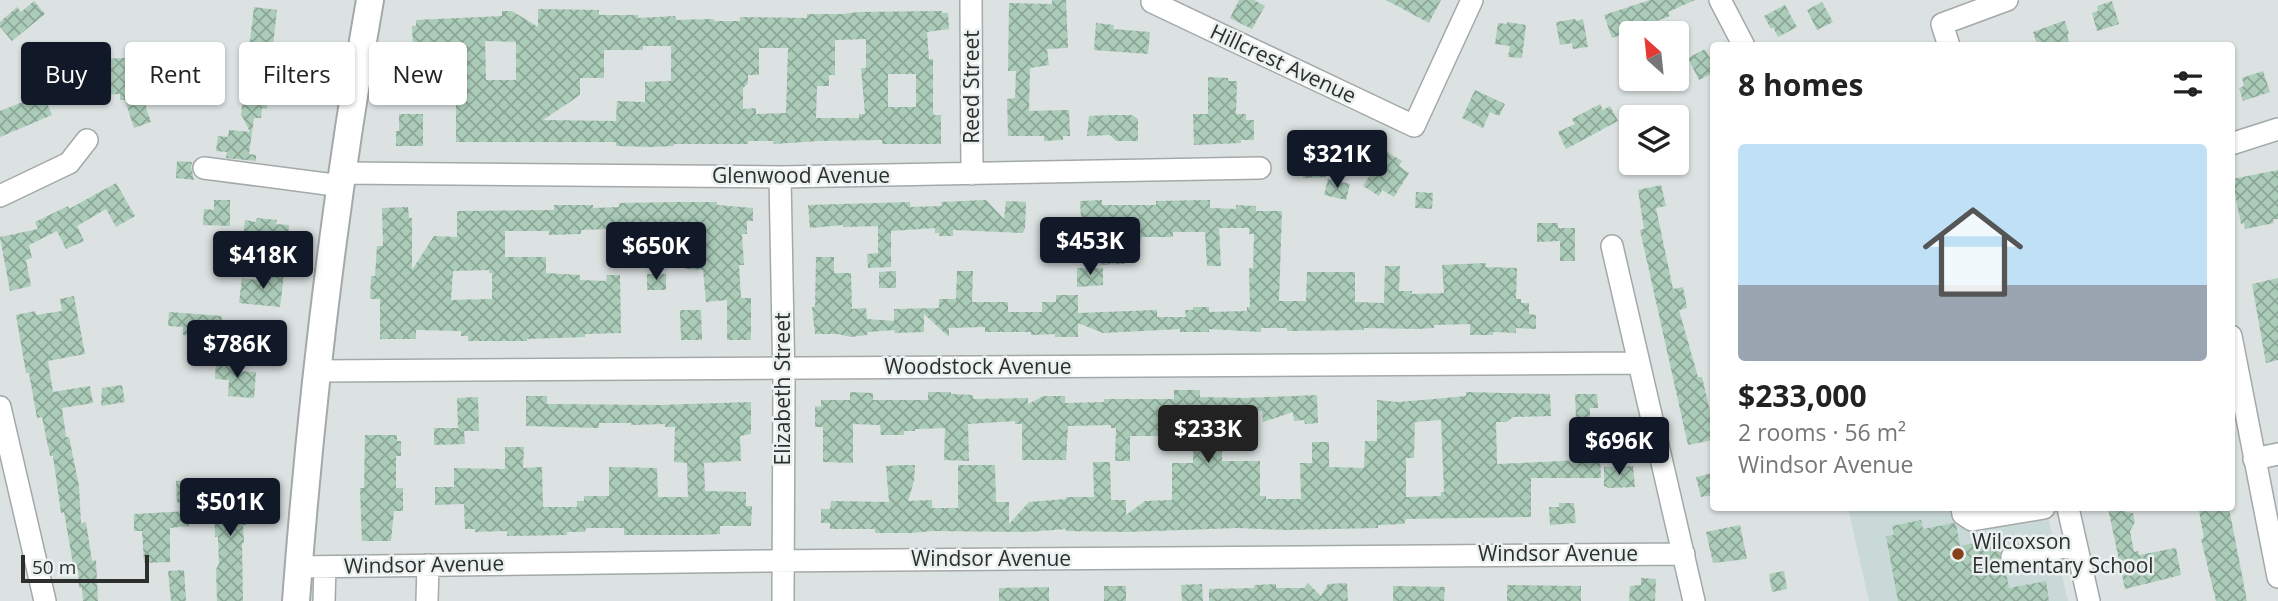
<!DOCTYPE html>
<html lang="en">
<head>
<meta charset="utf-8">
<style>
  :root { --surface:#fff; --page:#f2f2f2; --text:#222; --muted:#767676; --line:#e0e0e0; --accent:#111827 }
  body { margin:0; font-family:"Open Sans",sans-serif; background:var(--page); color:var(--text); height:100vh; display:flex; flex-direction:column; font-size:26px; white-space:nowrap }
  * { box-sizing:border-box; margin:0 }
  p { font-size:23px; color:var(--muted) }
  .icon { flex:none; width:38px; height:38px; fill:none; stroke:currentColor; stroke-width:2; stroke-linecap:round; stroke-linejoin:round }
  .map { position:relative; flex:1; overflow:hidden }
  .drawer { position:absolute; left:1710px; top:42px; width:525px; height:469px; display:flex; flex-direction:column; background:var(--surface); border-radius:7px; box-shadow:0 2px 5px #0004 }
  .drawer>* { flex:none }
  .hud { position:absolute; left:21px; top:42px; width:665px; height:63px; display:flex; gap:14px }
  .needle { width:46px; rotate:333deg }
  .controls { position:absolute; left:1619px; top:21px; display:grid; gap:14px }
  .controls a { display:grid; place-items:center; width:70px; height:70px; border-radius:7px; background:var(--surface); box-shadow:0 2px 5px #0004; font-size:35px }
  .scale { position:absolute; left:21px; bottom:18px; width:128px; box-sizing:border-box; padding-left:7px; border:4px solid #2c2f2e; border-top:0; font-size:19px; line-height:24px; white-space:nowrap; color:#2c2f2e; -webkit-text-stroke:5px #e9f0ef; paint-order:stroke }
  .price { position:absolute; translate:-50% -60px; padding:0 16px; border-radius:7px; background:var(--accent); color:#fff; font-size:23px; line-height:46px; filter:drop-shadow(0 2px 4px #0008) }
  .price::after { content:''; position:absolute; left:50%; top:42px; width:21px; height:16px; margin-left:-10px; background:inherit; clip-path:polygon(0 0,100% 0,50% 100%) }
  .price.selected { background:#222; color:#fff }
  ul { padding:0; list-style:none }
  li { display:grid; align-content:center; gap:14px; height:371px; padding:0 28px }
  li+li { border-top:2px solid var(--line) }
  li span { display:grid; place-items:center; height:217px; border-radius:7px; color:#555 }
  li>.icon { margin-inline-start:auto }
  span .icon { width:126px; height:126px; fill:#fffc; stroke-width:1 }
  li b { font-size:30px }
  h2 { display:flex; justify-content:space-between; align-items:center; height:84px; padding:0 28px; font-size:30px }
  .tag { padding:0 24px; border-radius:7px; background:var(--surface); box-shadow:0 2px 5px #0004; font-size:24px; line-height:63px }
  .tag.selected { background:var(--accent); color:#fff }
  .map>svg:first-child { display:block }
  .built { fill:#c9d9d7 }
  .building { fill:url(#building-cross-hatch); fill-rule:evenodd }
  .lines { fill:none; stroke-linecap:round; stroke-linejoin:round }
  .minor-casing { stroke:#a3a9a8; stroke-width:24 }
  .major-casing { stroke:#a3a9a8; stroke-width:30 }
  .minor { stroke:#fff; stroke-width:21 }
  .major { stroke:#fff; stroke-width:26 }
  .poi-dot { fill:#86401a; stroke:#e9f0ef; stroke-width:2.5 }
  .labels { text-anchor:middle; stroke-width:5; stroke-linejoin:round; paint-order:stroke }
  .street-label { font-size:21px; fill:#2c2f2e; stroke:#e9f0ef }
  .poi-label { font-size:21px; fill:#2c2f2e; stroke:#e9f0ef; text-anchor:start }
</style>
</head>
<body>
<div class="map">
<svg width="2278" height="601" viewBox="0 0 2278 601">
  <defs>
    <pattern id="building-cross-hatch" width="8" height="8" patternUnits="userSpaceOnUse" patternTransform="scale(1.75)"><rect width="8" height="8" fill="#abccb9"/><path d="M0 0l8 8M0 8l8-8" fill="none" stroke="#8ba697"/></pattern>
  </defs>
  <rect width="100%" height="100%" fill="#dce2e2"/>
  <path class="built" d="M1848,508H2046L2068,601H1869Z"/>
  <path class="building" d="M1052,0H1066L1068,48L1047,49L1049,65L1030,68L1029,111L1069,110L1070,136H1063V140L1044,141V136H1008L1007,99L1015,98L1016,71H1008L1009,3L1052,4Z
    M1239,0H1254L1265,6L1252,29L1230,18Z
    M1386,0H1441L1429,23Z
    M1650,0H1695L1668,12L1670,16L1612,38L1604,15Z
    M34,1L45,14L12,41L0,27V22L17,7L21,12Z
    M2112,1L2119,24L2097,31L2092,13L2098,11L2097,6Z
    M1822,2L1833,22L1817,30L1807,10Z
    M1785,5L1797,27L1778,37L1773,27L1771,29L1764,16Z
    M254,7L277,10L271,63L264,62L261,92L269,93L267,109L262,108L261,118H254L249,154L256,155V161L226,158L227,152L216,151L218,136L228,137L229,130L250,132L241,114Z
    M538,9L599,10V15H638V18L675,16L676,20L714,19V21H740V17L807,18V14H842L859,12L942,11V13H948L949,29L927,32L929,59H933V112L934,115H941V144H882V140L818,141L774,144L773,141H748V144H674V146L653,147L616,146V142H456V97H423V67H414L412,26H416V20L502,16V11H512L538,27ZM866,39V68H861L865,114H859V118H816L817,86H829V75H835V40ZM485,41L516,42V80H486ZM643,46H671V81L645,82V102L617,101L616,121L543,120L580,95V78H604V50H643ZM759,48H788L786,113L756,114V108L743,109V88L748,83V75H759ZM888,74H916V107H888Z
    M1575,19L1576,21L1583,19L1588,47L1573,49L1572,43L1560,45L1556,22Z
    M2063,21H2065L2069,34L2067,35L2069,42L2058,46H2045L2044,42L2037,44L2033,32Z
    M1507,22L1526,25L1522,58L1508,57L1510,46L1495,44L1498,23L1507,24Z
    M1096,23L1114,25L1113,29L1150,32L1148,54L1094,50Z
    M1705,49L1709,57L1713,55V73L1699,80L1688,58Z
    M124,58L145,59L142,83L148,84L146,108L151,122L134,128L125,100H120V94L70,96L68,60Z
    M2263,71L2270,92L2243,101L2239,88L2244,86L2242,78Z
    M1208,77L1228,78V81H1237L1236,114H1246V120H1254V140H1241V143L1194,145L1193,114H1208Z
    M1475,90L1505,104L1499,116L1490,112L1483,128L1462,118Z
    M43,94L52,115L0,137V111Z
    M1600,104L1603,110L1610,106L1618,121L1566,149L1558,132L1575,124L1572,119Z
    M399,114H423V146H396V131H399Z
    M1111,115H1132L1138,119V141H1116L1110,135L1087,136L1089,116Z
    M1325,148L1326,177L1303,178V173H1295L1294,151Z
    M1387,152L1402,161L1399,166L1409,173L1394,197L1382,190L1379,196L1363,186L1382,156L1384,157Z
    M177,161L192,162L191,167L194,180L176,178Z
    M2278,170V219H2273L2274,223L2245,229L2244,223L2241,224L2232,179Z
    M1328,179L1350,184L1346,200L1324,195Z
    M116,183L135,216L116,227L106,209L77,226L84,241L66,249L57,231L29,245L32,258L26,260L31,286L10,291L0,237L38,229L35,222L68,206L69,209Z
    M1661,185L1666,206L1656,208L1673,289L1683,287L1687,308L1679,310L1698,377H1702L1713,424V440L1688,445L1640,230L1644,229L1638,190Z
    M1416,192L1433,193L1432,209L1415,208Z
    M214,200H230V226L203,225L204,209L214,210Z
    M986,200L1004,219L1006,201L1026,202L1025,228L1023,233L953,230V236H939V233H935V228L891,231V267L868,268L867,254L878,253V226L843,227V225L810,228L808,205L910,202V207L942,206L941,202Z
    M1102,200V205H1156V201L1210,200V208L1236,209V205L1256,206V211H1282L1279,301H1306L1307,272H1355V302L1384,303L1385,266H1400L1399,291H1412V294L1444,293L1442,265L1486,263L1485,267L1517,268L1516,299H1521V303H1529V314L1536,315V329L1516,328V333L1493,332V335H1470V324L1434,325V328L1418,329L1364,328V330L1287,331V328H1261V332L1209,329V332H1180V329L1103,333L1078,323V337H1055V334L1031,335V332H985V327L949,328V337L924,314V332L895,333L894,330L868,332L867,335L851,337L838,334H815L812,307H815L816,257H834V273H851L852,309L866,308L867,319L894,321V309L939,308V299H956L957,271H973L972,302H1008V312H1042V302H1056V295H1078V313L1157,310V317H1186L1185,310H1193V307H1209V312L1247,311V307H1250L1249,268H1253L1254,234H1249V228H1219L1221,266H1207L1205,232H1173V237H1141V241L1125,240V264L1100,265L1099,235L1082,236L1080,201Z
    M678,202H717V205L753,208V221H747V234H742L744,265H739L741,298H751V340H727V300L706,302L703,270L686,269L687,235L657,237L608,236V229L581,230V234L549,235V231H505V257H546V273L580,275V280L606,281L607,275H620L621,333L585,334V337L527,339V341H468V336H461V331L416,330V339H380V299H370L371,276H375L377,246H383L382,208L408,207L409,218H412V270L434,236L457,237V211L554,210V205H593V208L619,207V203ZM489,270V273H492V299L451,300L453,271Z
    M257,218L277,220L276,224L289,225L286,249L266,246L257,244V239L243,238L245,220L256,222Z
    M1537,223H1558V228H1575V261H1560V241L1537,242Z
    M1077,268H1103V285L1077,287Z
    M896,271V288H879V272Z
    M264,273L284,275L280,307L239,303L242,278L262,281Z
    M647,274H666V290H647Z
    M2278,278V360L2266,363L2252,284Z
    M74,296L85,354L48,361L53,392L90,386L93,403L62,408L66,437H69L79,486L81,523L86,522L92,561L96,560L98,601H83L82,588H79L78,569L74,570L64,512L61,513L53,456H50L42,417L37,418L29,373H26L16,315L35,311L36,315L62,311L60,299Z
    M680,310H701L702,340H681Z
    M169,312L222,316L220,339L183,335V327L168,326Z
    M216,362L238,364V371L256,372L254,398L228,396L229,380L215,379Z
    M122,385L125,402L101,406L102,388Z
    M1174,390H1200V397L1244,398L1317,395L1318,423L1305,424L1304,420L1294,421L1293,412L1263,422L1262,411H1237V427H1222V461H1260V496H1266V499H1301L1300,463H1312V442H1329V467L1364,468L1365,441H1377V400L1398,402L1446,398L1466,396V392L1550,394L1551,416L1513,417L1507,422H1496L1497,464L1582,460V440H1599L1601,478H1531V517L1406,519L1404,524L1378,525V528L1285,530L1238,528L1126,532L1066,531V529L1028,532L933,531L911,533H875V529H830V523H821V509H830L831,501L889,502L886,466L903,465H915L914,481L908,501L932,500V508H958V465H995L996,502H1009V524L1029,502L1066,499V497H1094L1093,462H1110L1111,500H1126V515L1145,501L1172,500V463H1193V425L1163,426V436H1130V461H1115L1116,428H1111V425L1068,426L1066,460H1022V424H1015V421L968,424L969,461L944,460L945,428L915,429V431H904V435H881L880,425L853,424V463L823,462V427H815V406L821,407V400H850V392L873,393V400H928V392H951V394L973,395V399L1028,398V404L1044,396H1065V403L1104,402V399H1174ZM1441,420L1444,492H1441V496L1406,497V458H1414L1415,422Z
    M1575,394H1597L1598,408H1590V420H1576Z
    M526,396H547V404L660,405L751,402V434L740,436L741,461L704,463L705,491L746,492V506H752L751,526H720V534L699,535H624V528H586L585,532H567V535L507,536V531L475,532V529H465L464,504L435,505V487H454V468L505,469V447H524L523,468L542,467L543,507H577V501H584V496H609V467L657,468L658,497H688L687,463L674,462L675,427H665V424L631,425V423H599V428L526,426Z
    M478,397L479,431H464L465,444L434,445V428H458L457,398Z
    M365,435H397V441H401V456H396V488H403V511H394L391,541H362L360,488H364Z
    M1633,466L1635,487L1609,488L1604,486V467Z
    M1713,473V495L1701,497L1696,477Z
    M219,479H246V525H243L244,543H242L243,601H217L216,569L219,564L218,537H215L214,490H219Z
    M192,480L193,502L177,503L176,481Z
    M1559,503H1574L1576,523L1550,525L1549,507H1559Z
    M2108,508H2124L2125,512L2133,513L2135,522L2130,531L2134,552L2138,551L2139,555L2176,548L2181,575L2125,589Z
    M2203,508H2229L2247,601H2216L2201,539L2204,538L2199,511L2203,510Z
    M189,511V526L170,528V562L144,563L142,531H134V514Z
    M1921,520L1923,529L1954,523L1956,525L1960,546L2000,538L2002,549L1999,560L2005,568L2009,588L2046,581L2049,601H1898L1886,536L1894,535L1892,526Z
    M1740,525L1747,559L1713,563L1706,532Z
    M184,570L186,601H171L168,571Z
    M1784,571L1787,589L1772,592L1769,574Z
    M1641,578L1656,579L1655,601H1629L1630,586L1641,585Z
    M1308,583L1321,596L1328,584L1347,583L1348,601H1209V589L1254,588V585L1276,584V588H1304Z
    M1202,584L1203,601H1182L1181,585Z
    M1507,585L1581,586V601H1507Z
    M1104,586H1126V601H1104Z
    M1393,586L1445,587L1444,601H1393Z
    M1049,587V601H999V588Z"/>
  <g class="lines">
    <defs>
      <path id="minor" d="M971,0L972,174
        M1153,0L1152,2L1414,126L1472,0
        M1720,0L1744,46
        M1949,46L1942,24L2007,0
        M2231,144L2278,129
        M204,168L342,186
        M343,173L780,177L1260,168
        M780,177L784,384L783,601
        M0,196L69,163L87,140
        M1612,246L1694,601
        M2231,336L2278,577
        M318,371L1639,363
        M0,407L45,601
        M2254,459L2278,454
        M1962,508L1963,514L1972,520L2044,508
        M2068,508L2089,601
        M2012,557L2076,545
        M298,567L765,561L1684,554
        M324,601L325,567
        M427,601L428,565"/>
      <path id="major" d="M296,601C311,401 335,198 370,0"/>
    </defs>
    <use href="#minor" class="minor-casing"/>
    <use href="#major" class="major-casing"/>
    <use href="#minor" class="minor"/>
    <use href="#major" class="major"/>
  </g>
  <circle class="poi-dot" cx="1958" cy="554" r="7"/>
  <g class="labels">
    <g class="street-label">
      <text transform="translate(1283 64) rotate(25)" y="7">Hillcrest Avenue</text>
      <text transform="translate(972 87) rotate(-90)" y="7">Reed Street</text>
      <text x="801" y="183">Glenwood Avenue</text>
      <text x="978" y="374">Woodstock Avenue</text>
      <text transform="translate(783 389) rotate(-90)" y="7">Elizabeth Street</text>
      <text x="1558" y="561">Windsor Avenue</text>
      <text x="991" y="566">Windsor Avenue</text>
      <text transform="translate(424 565) rotate(-1)" y="7">Windsor Avenue</text>
    </g>
    <g class="poi-label">
      <text x="1972" y="549">Wilcoxson<tspan x="1972" dy="24">Elementary School</tspan></text>
    </g>
  </g>
</svg>
<div class="controls">
<a><svg class="needle" viewBox="-14 -14 28 28"><path d="M0-13l5 13h-10z" fill="#e53935"/><path d="M0 13l5-13h-10z" fill="#767676"/></svg></a>
<a><svg class="icon" aria-label="layers" viewBox="0 0 24 24"><path d="M12 4l9 5-9 5-9-5zM3 14l9 5 9-5"/></svg></a>
</div>
<div class="scale">50 m</div>
<b class="price" style="left:1337px;top:190px">$321K</b>
<b class="price" style="left:1090px;top:277px">$453K</b>
<b class="price" style="left:656px;top:282px">$650K</b>
<b class="price" style="left:263px;top:291px">$418K</b>
<b class="price" style="left:237px;top:380px">$786K</b>
<b class="price selected" style="left:1208px;top:465px">$233K</b>
<b class="price" style="left:1619px;top:477px">$696K</b>
<b class="price" style="left:230px;top:538px">$501K</b>
<div class="hud">
<a class="tag selected">Buy</a>
<a class="tag">Rent</a>
<a class="tag">Filters</a>
<a class="tag">New</a>
</div>
<section class="drawer">
<h2>8 homes<svg class="icon" aria-label="filters" viewBox="0 0 24 24"><path d="M4 7h16M4 17h16"/><circle cx="9" cy="7" r="2"/><circle cx="15" cy="17" r="2"/></svg></h2>
<ul>
<li><span style="background:linear-gradient(#bfe0f5 65%,#9aa5b1 0)"><svg class="icon" aria-label="home" viewBox="0 0 24 24"><path d="M3 11l9-7 9 7M6 9v11h12V9"/></svg></span><div><b>$233,000</b><p>2 rooms · 56 m²</p><p>Windsor Avenue</p></div></li>
</ul>
</section>
</div>
</body>
</html>
